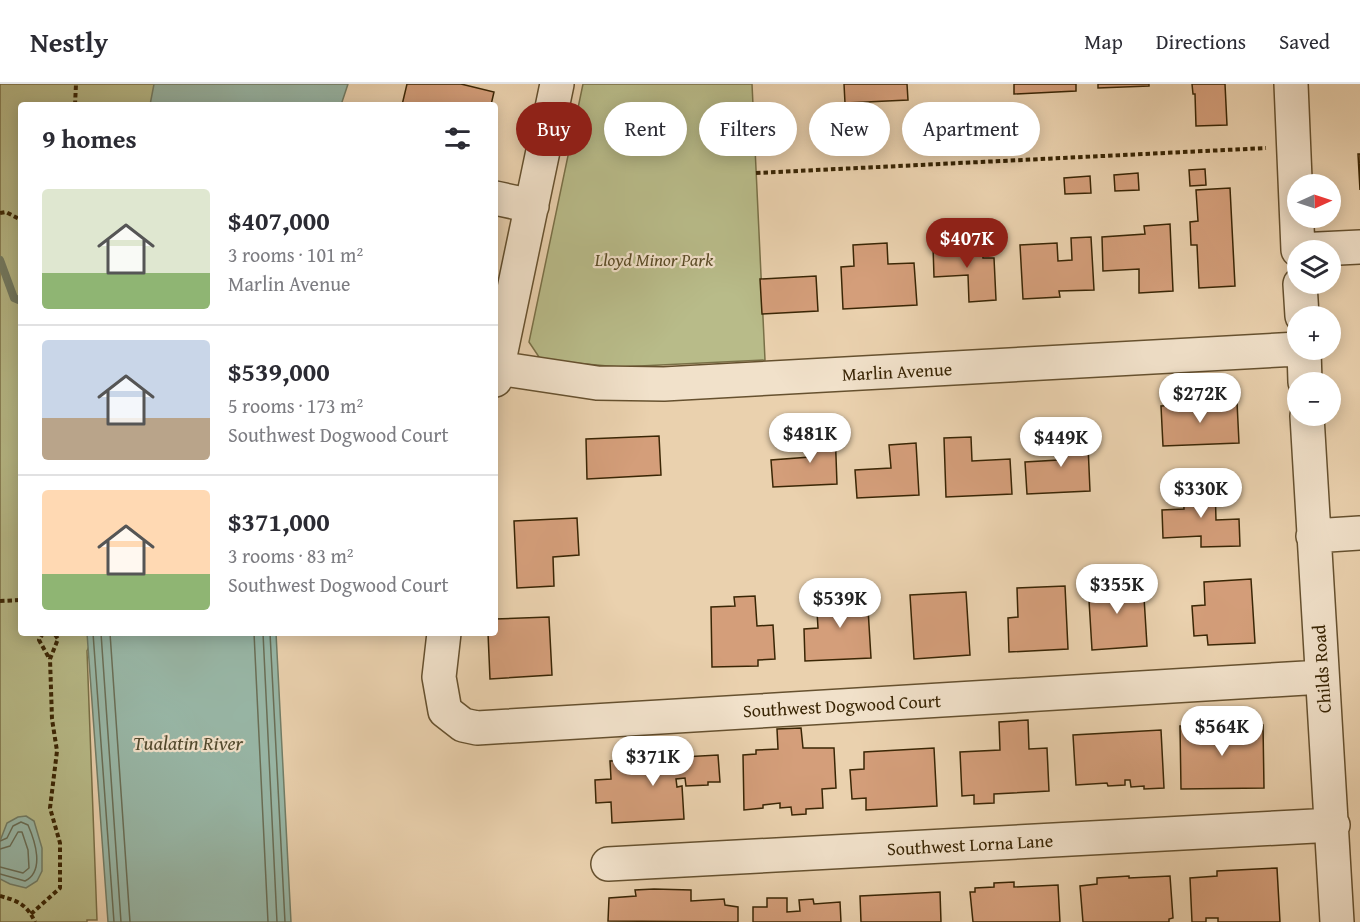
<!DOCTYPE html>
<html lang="en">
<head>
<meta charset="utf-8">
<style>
  :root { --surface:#fff; --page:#f2f2f3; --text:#2b2b33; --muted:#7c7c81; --line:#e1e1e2; --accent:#8f2418 }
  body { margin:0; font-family:"Gentium Book Plus",serif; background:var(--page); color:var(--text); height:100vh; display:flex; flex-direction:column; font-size:22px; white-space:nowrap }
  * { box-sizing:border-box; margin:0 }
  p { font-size:20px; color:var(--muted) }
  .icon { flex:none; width:33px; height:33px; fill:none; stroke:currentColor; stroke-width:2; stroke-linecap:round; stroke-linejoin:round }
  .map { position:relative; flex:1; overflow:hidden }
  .drawer { position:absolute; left:18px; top:18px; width:480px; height:534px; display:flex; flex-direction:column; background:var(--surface); border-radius:6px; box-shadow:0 3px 15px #0003 }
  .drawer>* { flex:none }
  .top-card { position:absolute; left:516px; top:18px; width:570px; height:54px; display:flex; gap:12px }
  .needle { width:39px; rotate:87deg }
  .fabs { position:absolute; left:1287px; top:90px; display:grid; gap:12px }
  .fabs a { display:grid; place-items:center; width:54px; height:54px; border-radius:50%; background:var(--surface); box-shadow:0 3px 15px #0003; font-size:30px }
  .price { position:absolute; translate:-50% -51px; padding:0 14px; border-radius:21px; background:#fff; color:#222; font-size:20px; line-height:39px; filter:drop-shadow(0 2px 3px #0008) }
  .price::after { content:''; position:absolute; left:50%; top:36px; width:18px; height:14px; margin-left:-9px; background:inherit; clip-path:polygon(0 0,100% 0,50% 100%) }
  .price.selected { background:var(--accent); color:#fff }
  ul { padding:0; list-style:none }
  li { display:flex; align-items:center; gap:18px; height:150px; padding:0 24px }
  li+li { border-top:2px solid var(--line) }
  li span { display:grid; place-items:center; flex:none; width:168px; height:120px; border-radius:6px; color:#555 }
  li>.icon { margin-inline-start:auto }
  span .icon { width:72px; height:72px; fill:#fffc; stroke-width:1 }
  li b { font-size:26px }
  h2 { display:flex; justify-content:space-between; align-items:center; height:72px; padding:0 24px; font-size:26px }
  .pill { padding:0 21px; border-radius:27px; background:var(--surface); box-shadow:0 3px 15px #0003; font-size:21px; line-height:54px }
  .pill.selected { background:var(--accent); color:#fff }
  header { display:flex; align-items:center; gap:36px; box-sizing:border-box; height:84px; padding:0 30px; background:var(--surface); border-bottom:2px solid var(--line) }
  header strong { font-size:28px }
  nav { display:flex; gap:33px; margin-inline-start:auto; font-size:21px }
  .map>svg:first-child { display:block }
  .green { fill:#b8bb89; stroke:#797047; stroke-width:1.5 }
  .water { fill:#98b7a7; stroke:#727d66; stroke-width:1.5 }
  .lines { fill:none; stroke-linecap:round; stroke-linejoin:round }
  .shore { stroke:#696e56; stroke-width:1.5 }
  .stream { stroke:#727d66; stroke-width:8 }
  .building { fill:#d49e7a; stroke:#3a2605; stroke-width:1.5 }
  .minor-casing { stroke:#66512f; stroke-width:36 }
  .path { stroke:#3a2605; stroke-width:4; stroke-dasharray:4.5 3; stroke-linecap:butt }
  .minor { stroke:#f1e1ca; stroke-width:33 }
  .labels { text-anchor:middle; stroke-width:4.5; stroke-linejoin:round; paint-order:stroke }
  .park-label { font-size:18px; font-style:italic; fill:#5a4b26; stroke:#f1e1ca }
  .street-label { font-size:18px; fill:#3a2605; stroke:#f1e1ca }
  .water-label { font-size:20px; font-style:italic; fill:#524a2e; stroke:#f1e1ca }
</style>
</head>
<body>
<header>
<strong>Nestly</strong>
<nav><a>Map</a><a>Directions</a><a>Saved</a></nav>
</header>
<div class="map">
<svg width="1360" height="838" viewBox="0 0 1360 838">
  <rect width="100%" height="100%" fill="#ead1ae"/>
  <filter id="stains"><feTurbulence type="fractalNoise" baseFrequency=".00333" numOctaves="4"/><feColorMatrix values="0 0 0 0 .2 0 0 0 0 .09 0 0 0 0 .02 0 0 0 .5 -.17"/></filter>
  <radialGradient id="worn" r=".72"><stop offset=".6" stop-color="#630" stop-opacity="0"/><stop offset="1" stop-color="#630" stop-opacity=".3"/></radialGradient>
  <path class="green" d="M0,0H182L177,21H21V549H95L87,567L97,836H87V838H0Z
    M583,0H752L765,276L619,283L541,276L529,258Z"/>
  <path class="water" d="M154,0H348L341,21H150Z
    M87,549H276L291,838H108Z
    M26,732L34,737L42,764V787L37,797L26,804L10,800L0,795V757L7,739L18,733Z"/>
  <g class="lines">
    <path class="shore" d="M93,549L114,838
      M101,549L121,838
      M110,549L130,838
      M254,549L268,838
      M263,549L277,838
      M270,549L285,838
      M0,757L7,754L13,742L21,738L28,741C35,757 45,787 25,797L0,790
      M0,765L10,762L18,748H22L28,766L29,784L23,789L0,783"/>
    <path class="stream" d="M0,176L14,214L21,217"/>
  </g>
  <path class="building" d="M407,0H461L494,8L491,21H402Z
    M844,0H907L908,16L845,19Z
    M1014,0H1076V7L1014,10Z
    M1098,0H1149V2L1098,4Z
    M1192,0H1225L1227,41L1196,42L1195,10H1193Z
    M1358,70H1360V106Z
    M1205,85L1206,101L1190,102L1189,86Z
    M1138,89L1139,106L1115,107L1114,91Z
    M1090,92L1091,109L1065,110L1064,94Z
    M1230,104L1235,202L1199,204L1197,161H1191L1190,138L1198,137L1196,106Z
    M1170,140L1173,207L1139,209V185L1103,187L1102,153L1145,150L1144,142Z
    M1091,153L1094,206L1059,207L1060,213L1023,215L1020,161L1057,159L1058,177L1072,176L1071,154Z
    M887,159L888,180L914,179L917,221L843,225L841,183L854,182L853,161Z
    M982,160L983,174H994L996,216L969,218L968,191L934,193L933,162Z
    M816,192L818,227L762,230L760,195Z
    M1237,318L1239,359L1163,362L1161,322Z
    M835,345L837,400L773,403L771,376L810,373L809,346Z
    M1081,347L1082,361H1088L1090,407L1027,410L1025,378L1058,376L1057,348Z
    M659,352L661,391L587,395L586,355Z
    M971,353L972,377L1010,375L1012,410L946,413L944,354Z
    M916,359L919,411L857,414L855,386L891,384L889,361Z
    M1215,400L1216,436L1239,435L1240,462L1201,463V452L1163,454L1162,426L1184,425L1183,401Z
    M577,434L579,471L553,473L554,502L517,504L514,437Z
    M1251,495L1255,559L1208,561L1207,551L1194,552L1192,522L1205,521L1204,498Z
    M1143,497L1147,562L1092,566L1088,500Z
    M1065,502L1068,565L1009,568L1008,534L1018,533L1017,504Z
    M867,508L871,574L805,577L804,545L818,544L816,511Z
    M966,508L970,571L914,575L910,511Z
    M755,512L757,542L773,541L775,575L758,576V582L712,583L711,523L735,522L734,513Z
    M549,533L552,591L490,595L488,549H495V535Z
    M1028,636L1029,665L1047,664L1049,707L994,710V719L974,720V711L962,712L960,668L1000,666L999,638Z
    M1263,641L1264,704L1181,705L1180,642Z
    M801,644L803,664H834L836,704L822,705L823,724L806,725V730L792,731L791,723L780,724V719L763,721V724L744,726L743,671L756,670V666L778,665L777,645Z
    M1161,646L1164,704L1144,705V702L1131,703L1130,696H1125V701L1108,702L1107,699L1076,701L1073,651Z
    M934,664L937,722L866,726V714L852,715L850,686L864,685V668Z
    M718,671L720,698H708V701L686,702L685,694L676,695L677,703L682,702L684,735L612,739L611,718L596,719L595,696L611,695L610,677Z
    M1277,784L1280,838H1218V834H1206V838H1192L1190,794L1217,792V787Z
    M1129,792V794L1170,792L1173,834L1169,835V838H1083L1080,802L1097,800V794Z
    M1014,798V803L1058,801L1060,838H973L970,808H975V804L994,803V799Z
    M654,805L691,806V817L724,815L725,821L738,823V838L608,837L609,814L636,812L635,806Z
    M940,808L941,838H861L860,812Z
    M767,814H787V828L800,827L799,816L813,815L814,820L840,818L841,838H753V823H767Z"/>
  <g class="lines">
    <defs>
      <path id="minor" d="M1291,0L1298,166
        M495,114L532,122
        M1298,166L1360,163
        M1300,200L1302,232
        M1304,266L1305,298
        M497,284L597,299L664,300L1298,265
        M495,296L557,0
        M1307,332L1337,838
        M1313,452L1360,449
        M444,549L439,593L445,627L463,641L477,644L1322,593
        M608,780L1333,741"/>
    </defs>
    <use href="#minor" class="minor-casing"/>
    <path class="path" d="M75,21L76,0
      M756,89L1266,64
      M0,129L6,128L21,136
      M0,517L21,516
      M43,549L39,556L49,574
      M0,812C19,817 27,821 35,838
      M31,830L60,804V759L50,724L57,667L52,635L50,575L58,555L54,549"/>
    <use href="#minor" class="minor"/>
  </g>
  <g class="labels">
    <g class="park-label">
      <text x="654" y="182">Lloyd Minor Park</text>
    </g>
    <g class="street-label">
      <text transform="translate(897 288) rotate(-3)" y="6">Marlin Avenue</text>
      <text transform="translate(1322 585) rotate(-94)" y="6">Childs Road</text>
      <text transform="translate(842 622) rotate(-3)" y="6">Southwest Dogwood Court</text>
      <text transform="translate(970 761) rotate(-3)" y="6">Southwest Lorna Lane</text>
    </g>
    <g class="water-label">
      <text x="188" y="666">Tualatin River</text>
    </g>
  </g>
  <rect width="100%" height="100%" filter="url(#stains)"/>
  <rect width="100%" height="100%" fill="url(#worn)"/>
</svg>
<div class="fabs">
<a><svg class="needle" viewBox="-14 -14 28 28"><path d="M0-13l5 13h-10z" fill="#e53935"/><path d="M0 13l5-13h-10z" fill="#7c7c81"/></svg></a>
<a><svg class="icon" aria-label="layers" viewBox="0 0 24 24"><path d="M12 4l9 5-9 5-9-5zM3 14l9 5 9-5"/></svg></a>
<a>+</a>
<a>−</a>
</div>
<b class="price selected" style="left:967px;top:185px">$407K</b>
<b class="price" style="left:1200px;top:340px">$272K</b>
<b class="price" style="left:810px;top:380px">$481K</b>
<b class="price" style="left:1061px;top:384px">$449K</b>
<b class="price" style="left:1201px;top:435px">$330K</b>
<b class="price" style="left:1117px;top:531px">$355K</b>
<b class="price" style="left:840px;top:545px">$539K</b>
<b class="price" style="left:1222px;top:673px">$564K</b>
<b class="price" style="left:653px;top:703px">$371K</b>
<div class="top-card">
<a class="pill selected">Buy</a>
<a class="pill">Rent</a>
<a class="pill">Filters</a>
<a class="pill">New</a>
<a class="pill">Apartment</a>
</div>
<section class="drawer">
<h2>9 homes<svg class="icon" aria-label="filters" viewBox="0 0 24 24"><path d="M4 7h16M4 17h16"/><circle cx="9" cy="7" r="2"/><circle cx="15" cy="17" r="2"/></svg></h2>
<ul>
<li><span style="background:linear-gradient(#dfe7d0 70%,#8fb573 0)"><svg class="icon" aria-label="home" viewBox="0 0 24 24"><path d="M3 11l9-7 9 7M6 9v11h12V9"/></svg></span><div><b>$407,000</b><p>3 rooms · 101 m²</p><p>Marlin Avenue</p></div></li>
<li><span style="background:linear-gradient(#c9d6e8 65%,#b9a48a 0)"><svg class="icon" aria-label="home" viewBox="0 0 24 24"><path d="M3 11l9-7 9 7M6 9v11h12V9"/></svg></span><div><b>$539,000</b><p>5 rooms · 173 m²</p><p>Southwest Dogwood Court</p></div></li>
<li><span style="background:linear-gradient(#ffd9b3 70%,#8fb573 0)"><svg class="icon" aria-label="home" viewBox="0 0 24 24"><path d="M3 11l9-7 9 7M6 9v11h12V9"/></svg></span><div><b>$371,000</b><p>3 rooms · 83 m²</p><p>Southwest Dogwood Court</p></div></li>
</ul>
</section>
</div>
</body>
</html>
